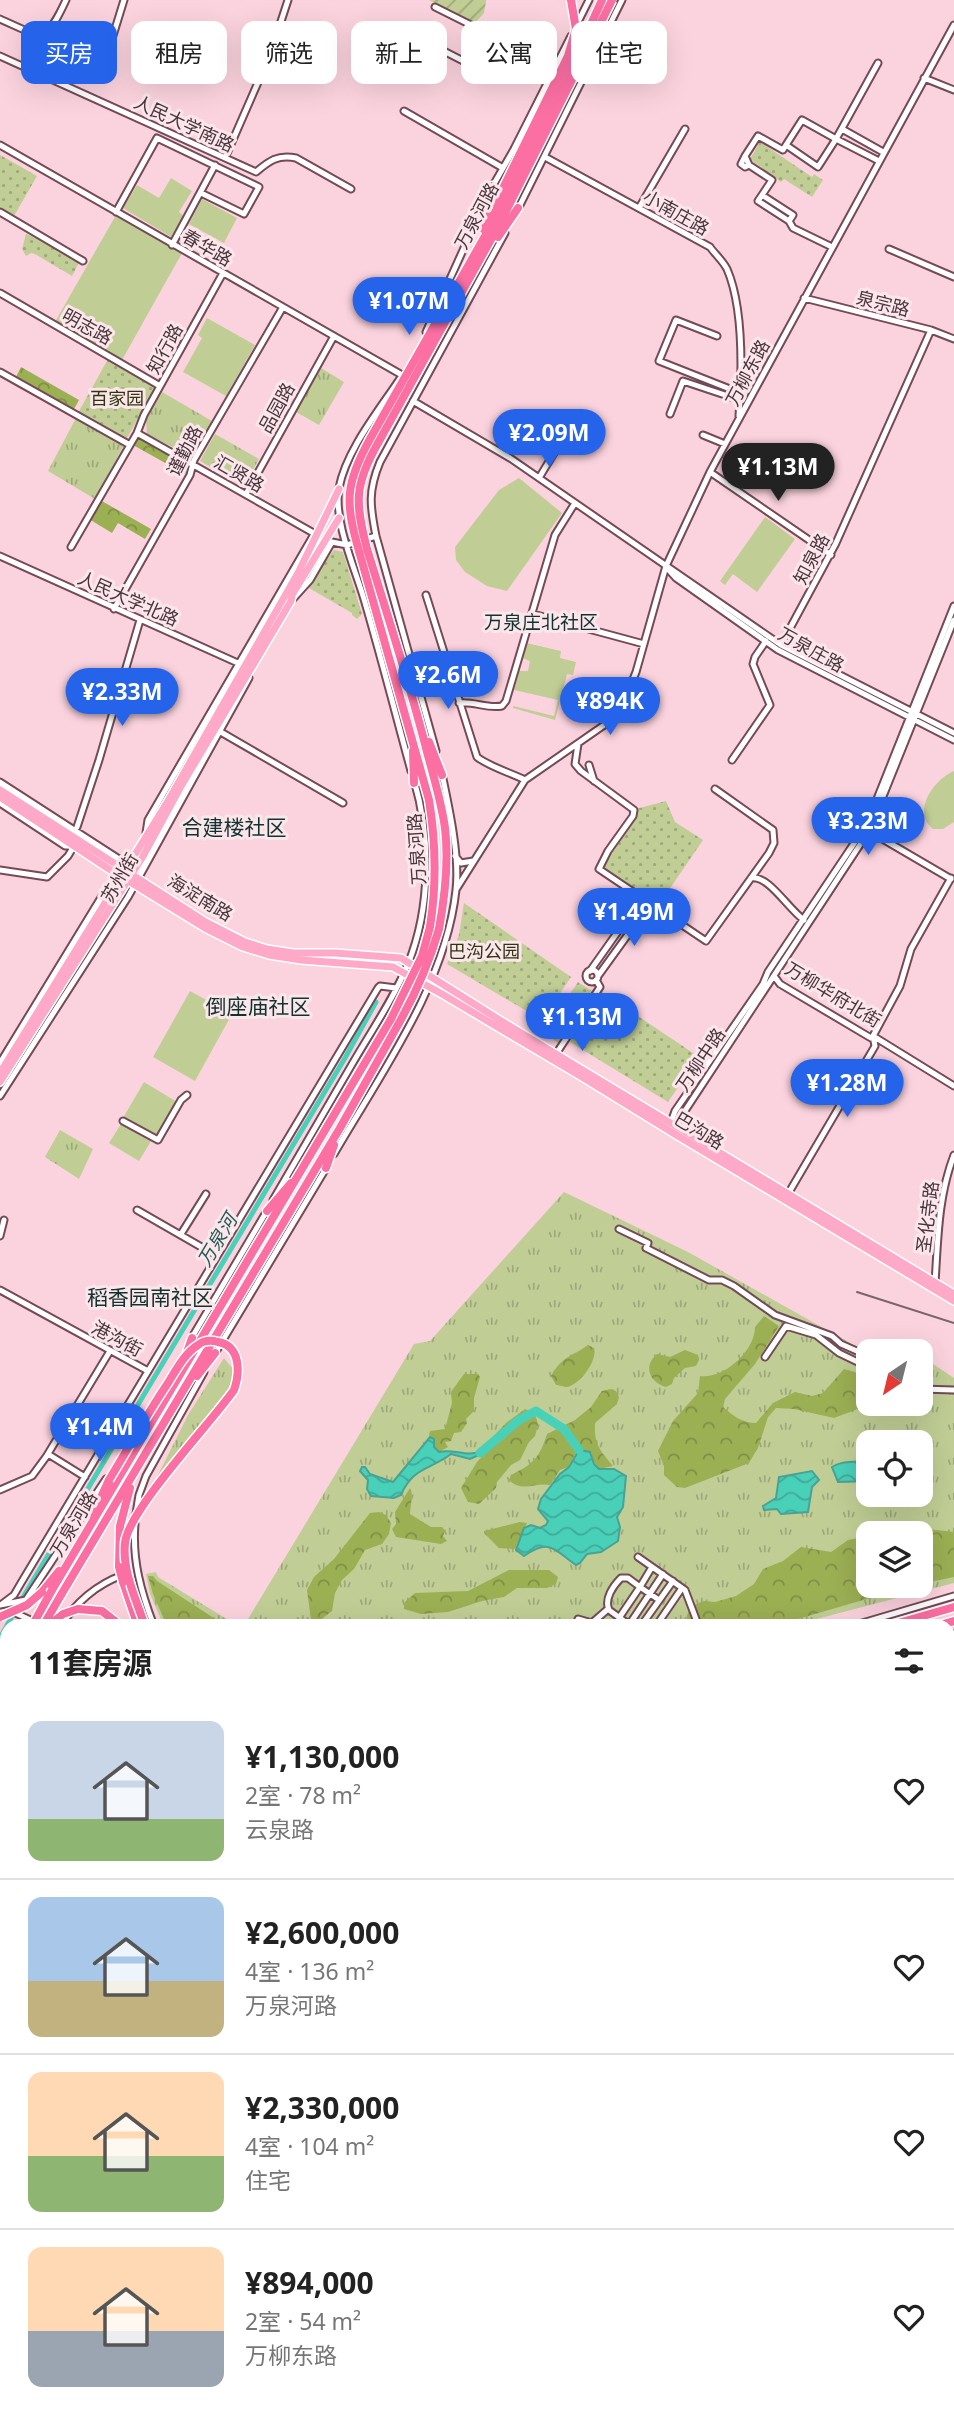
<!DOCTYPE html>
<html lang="zh">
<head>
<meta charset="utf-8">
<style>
  :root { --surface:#fff; --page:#f2f2f2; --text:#222; --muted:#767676; --line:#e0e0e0; --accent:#2563eb }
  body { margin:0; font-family:"Noto Sans","Noto Sans SC",sans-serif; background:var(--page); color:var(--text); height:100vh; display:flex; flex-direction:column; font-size:26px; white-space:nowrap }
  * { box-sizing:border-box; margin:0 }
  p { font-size:23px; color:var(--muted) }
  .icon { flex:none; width:38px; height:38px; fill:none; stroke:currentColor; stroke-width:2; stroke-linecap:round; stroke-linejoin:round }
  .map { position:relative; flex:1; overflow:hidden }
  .side { position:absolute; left:0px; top:1619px; width:956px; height:800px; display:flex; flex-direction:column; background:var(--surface); border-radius:21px 21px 0 0; box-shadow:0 7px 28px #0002 }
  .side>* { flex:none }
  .guide { position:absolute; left:21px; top:21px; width:914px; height:63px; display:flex; gap:14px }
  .needle { width:46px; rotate:215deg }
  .tools { position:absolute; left:856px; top:1339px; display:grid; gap:14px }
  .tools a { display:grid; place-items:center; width:77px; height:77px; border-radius:14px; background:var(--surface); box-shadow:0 7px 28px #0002; font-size:35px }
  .price { position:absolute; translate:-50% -60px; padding:0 16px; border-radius:24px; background:var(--accent); color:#fff; font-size:23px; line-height:46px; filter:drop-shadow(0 2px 4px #0008) }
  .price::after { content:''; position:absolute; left:50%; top:42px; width:21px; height:16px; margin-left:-10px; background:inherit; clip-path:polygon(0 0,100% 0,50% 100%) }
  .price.selected { background:#222; color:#fff }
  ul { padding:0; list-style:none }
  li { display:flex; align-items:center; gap:21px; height:175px; padding:0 28px }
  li+li { border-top:2px solid var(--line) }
  li span { display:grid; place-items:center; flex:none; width:196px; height:140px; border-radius:14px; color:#555 }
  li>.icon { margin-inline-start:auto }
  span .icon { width:84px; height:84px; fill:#fffc; stroke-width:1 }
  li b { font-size:30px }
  h2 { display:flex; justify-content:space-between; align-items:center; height:84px; padding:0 28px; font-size:30px }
  .chip { padding:0 24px; border-radius:14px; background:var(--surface); box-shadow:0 7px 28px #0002; font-size:24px; line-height:63px }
  .chip.selected { background:var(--accent); color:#fff }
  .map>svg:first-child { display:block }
  .grass { fill:url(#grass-tufts); fill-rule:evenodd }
  .forest { fill:url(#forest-crowns) }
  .park { fill:url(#park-dots) }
  .garden { fill:url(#garden-furrows) }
  .pitch { fill:#c0ce95 }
  .water { fill:url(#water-waves); stroke:#49a293; stroke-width:2 }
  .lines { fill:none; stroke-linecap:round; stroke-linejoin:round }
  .canal { stroke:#49d0b9; stroke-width:5 }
  .river { stroke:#49d0b9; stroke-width:9 }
  .minor-casing { stroke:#744a57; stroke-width:9 }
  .major-casing { stroke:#fff; stroke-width:10 }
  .highway-casing { stroke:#fff; stroke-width:11 }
  .minor { stroke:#fff; stroke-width:5 }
  .major { stroke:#fda9c7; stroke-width:7 }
  .highway { stroke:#fb6fa2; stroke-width:8 }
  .tram { stroke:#7c636b; stroke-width:2 }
  .highway-bridge-casing { stroke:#fff; stroke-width:11; stroke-linecap:butt }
  .highway-bridge { stroke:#fb6fa2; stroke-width:8 }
  .labels { text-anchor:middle; stroke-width:6; stroke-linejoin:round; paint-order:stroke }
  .street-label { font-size:18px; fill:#48353b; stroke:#fbe6ec }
  .park-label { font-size:18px; fill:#2f360f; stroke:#fbe6ec }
  .neighbourhood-label { font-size:19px; fill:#12332d; stroke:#fbe6ec }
  .water-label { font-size:19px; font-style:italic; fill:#245a51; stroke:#fbe6ec }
  .quarter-label { font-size:21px; fill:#12332d; stroke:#fbe6ec }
</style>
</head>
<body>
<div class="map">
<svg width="954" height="2417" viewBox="0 0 954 2417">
  <defs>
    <pattern id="grass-tufts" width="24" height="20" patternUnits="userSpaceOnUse" patternTransform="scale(1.75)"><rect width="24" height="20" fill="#c0ce95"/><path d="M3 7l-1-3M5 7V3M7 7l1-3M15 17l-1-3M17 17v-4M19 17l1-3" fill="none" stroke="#9ea87b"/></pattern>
    <pattern id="forest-crowns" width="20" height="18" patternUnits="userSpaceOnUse" patternTransform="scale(1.75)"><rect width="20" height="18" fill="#9baf53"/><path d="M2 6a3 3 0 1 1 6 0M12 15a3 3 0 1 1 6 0" fill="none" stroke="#808f46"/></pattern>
    <pattern id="park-dots" width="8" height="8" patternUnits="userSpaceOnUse" patternTransform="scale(1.75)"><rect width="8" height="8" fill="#c0ce95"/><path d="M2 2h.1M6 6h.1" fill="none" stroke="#9ea87b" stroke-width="1.8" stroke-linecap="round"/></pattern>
    <pattern id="garden-furrows" width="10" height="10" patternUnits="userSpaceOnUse" patternTransform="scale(1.75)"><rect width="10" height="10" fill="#c0ce95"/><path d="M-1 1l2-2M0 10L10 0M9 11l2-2" fill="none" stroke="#9ea87b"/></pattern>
    <pattern id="water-waves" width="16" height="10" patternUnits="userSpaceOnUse" patternTransform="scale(1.75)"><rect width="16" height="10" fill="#49d0b9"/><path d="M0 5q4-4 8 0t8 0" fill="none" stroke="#3faa98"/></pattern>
  </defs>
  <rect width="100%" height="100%" fill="#fbd3de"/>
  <path class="grass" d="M321,368L344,382L319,425L296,412Z
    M162,392L212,421L192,457L147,434L146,420Z
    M76,418L124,445L95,499L48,471Z
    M215,434L259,459L244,486L200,461Z
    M60,1130L93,1149L79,1179L45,1157Z
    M564,1192L688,1252L868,1353V1404H920L921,1356L954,1378V1583L790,1626H164L150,1594L146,1574L156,1572L158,1577L235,1624L248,1619L414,1344L430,1341ZM868,1442H920V1494H868ZM868,1533H920V1586H868Z
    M224,1358L233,1369L232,1381L226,1394L151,1489L188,1415Z
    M949,1832L954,1835V2360L949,2367Z
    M350,2412H911L907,2417H357Z"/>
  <path class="forest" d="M21,367L79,400L73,411L15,379Z
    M137,437L188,465L185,474L133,445L132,442Z
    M100,500L151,529L145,539L118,523L112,533L89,519Z
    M764,1316L779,1326L755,1364L725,1399L723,1407C733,1416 743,1423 756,1423L773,1403L795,1392L812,1396L823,1393L844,1369L868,1376V1404H911L912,1406L899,1408L863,1407L834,1418L794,1409L776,1408L768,1417L758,1448L749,1463L685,1488L677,1487L664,1475V1466L658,1451L673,1421L698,1393L700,1376C724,1379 755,1351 755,1327Z
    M588,1345L594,1348C598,1360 580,1385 567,1387C565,1387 558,1385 556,1385L551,1376C563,1355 572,1357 588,1345Z
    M685,1350L698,1355L699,1360L696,1366L685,1368L674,1378L672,1384L666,1387C649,1382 643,1366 657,1354L670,1357Z
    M464,1374H478L480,1377L474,1398V1411L466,1419L467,1423L461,1432L454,1433L451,1441L445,1442L448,1447L439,1452L434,1447V1441L429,1435L430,1431L445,1429L452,1403L451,1392Z
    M611,1389L616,1391L619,1397L617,1404L595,1423C594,1445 600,1450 613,1466L599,1469L592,1459V1453L578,1449L568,1467L560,1470L550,1485C535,1482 522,1493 509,1480L511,1475C533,1464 539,1459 547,1434L575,1420L591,1407L602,1391Z
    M525,1409L532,1412L536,1417L538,1425L535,1436L529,1442L520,1460L511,1465L497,1482L496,1488L479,1504L468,1502L461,1488L477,1462L490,1448L487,1443L506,1423Z
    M410,1488C414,1495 410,1506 410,1514L431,1527H442L445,1531L443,1536L447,1541L441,1544L396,1537L392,1529L396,1524L395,1512Z
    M379,1512L386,1515L391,1523L389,1534L382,1544L365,1550L354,1569L342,1580L335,1593L332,1611L318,1622L311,1620L307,1590L314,1577L334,1559L370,1513Z
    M520,1522L527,1523L515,1549L499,1548L484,1533V1531Z
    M928,1529L954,1532V1577L921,1584L920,1533H897Z
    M868,1536V1586H911L774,1626H684L687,1624V1615L692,1606L704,1601L715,1602L736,1596L754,1584L763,1569L783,1561L801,1547L831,1552L848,1540Z
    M509,1570H549L558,1577L556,1584L547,1588H517L504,1597L482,1601L448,1612L421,1614L404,1609V1603L415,1593L468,1591Z
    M148,1576H153L157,1581L226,1626H167L153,1594Z
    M954,1856V1976L948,1971V1862Z"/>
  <path class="park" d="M760,142L812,177L814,174L823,180L812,197L784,179L781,182L750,159Z
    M0,155L37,176L14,216L0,208Z
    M26,234L50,243L80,261L72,276L35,254L31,253L26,256L22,249Z
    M108,359L156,386L126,440L78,413Z
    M334,550L343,552L362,614L357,619L352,615V613L309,588L320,568Z
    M666,801L675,822L703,840L658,906L602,868L637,817L636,809Z
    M464,903L571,977L542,1020L447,964L459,935Z
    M578,982L592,991L558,1043L544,1033Z
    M602,992L699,1057L668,1102L570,1042Z
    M7,1784V2046L0,2041V1788Z"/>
  <path class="garden" d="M429,0H486V1L484,13L475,23Z"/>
  <path class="pitch" d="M171,178L192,191L179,212L184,216L171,237L123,208L137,185L159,198Z
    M202,199L237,218L224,243L189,224Z
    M116,215L182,253L122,360L55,322Z
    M207,318L255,345L226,396L183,372L202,338L198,335Z
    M519,478L562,513L507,591L487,586L465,572L456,560L455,547L499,490Z
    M765,517L795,539L757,592L733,574L725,585L720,581Z
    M526,643L561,651L560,658L576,662L573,675L567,674L555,720L513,708V706L554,716L558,700L514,690L519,671H528L530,661L522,658Z
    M954,771V822L943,829H933C911,812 934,779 954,771Z
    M190,991L232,1014L195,1081L153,1057Z
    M144,1082L177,1102L156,1137L123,1118Z
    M121,1124L151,1141L139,1161L109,1143Z"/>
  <path class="water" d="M430,1437L434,1439V1447L439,1452C453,1448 468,1458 480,1451L479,1455L470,1459L451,1454C430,1470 413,1467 401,1495L394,1498L371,1496L367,1489L368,1480L360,1471L362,1467H365L370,1474L393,1482Z
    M579,1450L590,1452L594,1464L599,1469H614L626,1476L623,1507L617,1517L620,1527L618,1541L601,1552L587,1554L580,1563L576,1565C555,1551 551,1537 524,1556L516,1550L524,1528L531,1525L540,1528L546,1525L548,1521L538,1509L541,1499L560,1474L569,1467Z
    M868,1460V1481L838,1482L832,1467C842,1460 855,1463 868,1460Z
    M812,1471L819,1480L812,1487L808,1512L781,1514L777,1509L764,1510L763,1506L776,1498L779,1477Z"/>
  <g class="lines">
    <path class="canal" d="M19,1604L345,1058L376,1002
      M0,1638L14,1613"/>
    <path class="river" d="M480,1453L519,1420L536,1411L564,1429L579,1450"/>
    <defs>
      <path id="minor" d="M0,19C41,37 45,46 66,0
        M577,24L589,0
        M112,39L124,0
        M432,45L471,65L484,38L479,29L435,7
        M0,56L256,172C269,161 278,154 296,158L351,189
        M924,78L954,90
        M404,111L503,168
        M842,129L883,152
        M0,145L402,375
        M786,145L802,120L836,139L878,63
        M745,156L741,164L745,167L749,165
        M545,157L710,247C715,254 723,261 727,269C744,308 742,373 739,416
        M225,158L270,55L288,0
        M491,189L514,149L571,36
        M762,195L793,215L789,221
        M639,208L685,129
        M518,209L622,0
        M0,212L83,261
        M116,212L157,138L259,187L244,214L201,193
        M172,245L215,165
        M832,247L793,228L789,221L758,201L772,180L749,165L745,156L758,136L783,150L786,145L818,167L836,139L879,161
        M889,249L954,277
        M0,293L160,386
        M804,298L931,330L954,339
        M426,332L487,197
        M717,336L676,320L659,361L740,393
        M0,372L130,445
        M401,377C380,409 346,450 339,488C333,523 357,572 366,606C382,661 396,716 411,771
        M413,401L510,458L781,645L954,733
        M670,414L683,381L740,400
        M137,433L317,535
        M703,435L725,444
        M710,472L831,555
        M539,478L557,448L561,433
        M246,494L334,336
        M71,547L137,433L144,415L223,273
        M0,556L240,664
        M667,568L676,578L778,650L954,740
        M426,595L477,757C488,766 511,773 525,780
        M291,601L310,580L332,542L347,545L376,536
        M114,609L190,475L194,460L283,307
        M533,614L644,644
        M781,645L836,543L931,330
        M459,703C474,701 487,709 502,706L506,701L555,535L575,503
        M219,731L343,803
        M578,744L575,764L581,771L634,810L633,816L608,851L599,869L706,941L769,853L774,843L773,830L715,789
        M436,751L376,536C370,506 368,491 380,462L505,233
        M732,760L770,705L753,664L755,657L766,641
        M589,765L594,781
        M0,782L130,866
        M0,803L65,846H74L68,856L47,877L0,870
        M77,827L99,760L140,620
        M869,831L951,879
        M146,833L148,820L313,536
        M455,856L461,863L473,861
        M751,878C769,875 788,909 804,920
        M457,888L525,780L610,721L625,699L636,672L666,566L710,472L954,25
        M586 976a6 6 0 1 1 12 0a6 6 0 1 1-12 0Z
        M590,971L641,899
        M598,976L650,904
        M774,976L780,984L871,1038L873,1036L954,1086
        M556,1054L600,987L596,980
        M0,1063L108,886L115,888
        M0,1096L128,897L249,678
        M123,1121L158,1140L181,1100L187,1095
        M670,1125L675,1111L763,984L768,972L867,824L954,606
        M675,1126L869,831L954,620
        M334,1154C381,1073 446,984 456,890C460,857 449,807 442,774
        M788,1194L875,1046L873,1036L900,986L911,949L951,878
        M273,1200C299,1156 325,1111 351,1066C370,1033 393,1000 408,964C431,907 431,838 414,780
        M137,1210L217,1256
        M619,1229L648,1243L646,1248L709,1280H722L734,1286L775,1315L832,1336L841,1344L868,1356
        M181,1234L206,1194
        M0,1236L4,1220
        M935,1283C938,1238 938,1197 954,1155
        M0,1290L148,1371
        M191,1339L268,1209
        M214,1355L328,1165
        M765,1357L786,1326L816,1335L839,1353L868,1367
        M920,1389L954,1390
        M48,1454L85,1477
        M0,1490L32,1476L46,1457L110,1351
        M136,1514L139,1495L146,1476L204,1372
        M135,1524C132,1560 141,1592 154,1626
        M638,1557L685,1590L696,1619
        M2,1604L14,1595L21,1583L378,988L380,986L396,988
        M0,1605L26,1600L106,1479
        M11,1611L37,1623
        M619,1618L640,1587L659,1600
        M578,1619L592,1623L608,1609
        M629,1625L663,1574
        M61,1626C75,1603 97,1584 123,1575
        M631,1626L609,1610C604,1599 613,1586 621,1578H628L640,1587L652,1567
        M641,1626L673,1581
        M656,1626L682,1588
        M852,1626L954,1596
        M948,1635L954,1634
        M948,1642L954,1640
        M0,1707L7,1711
        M0,1732L7,1736
        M0,1774L7,1770
        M0,2158L7,2164
        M0,2167L7,2172
        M195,2412L203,2417
        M322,2412L329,2417
        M334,2412L341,2417
        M44,2417L48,2412"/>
      <path id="major" d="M0,790L204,921L245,942L267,949L293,953H335L401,958L498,1019L954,1294
        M0,797L109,869L205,928L243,947L269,955L301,960L393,967L442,994L582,1077L678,1136L954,1301
        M0,1073L168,801L298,573L339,489
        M0,1082L142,858L180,788L291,601L292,595L339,518
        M948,2391L954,2385
        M948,2409L954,2402
        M926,2417L931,2412"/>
      <path id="highway" d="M486,218L492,186
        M483,229L568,56
        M498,237L518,208
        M370,439L493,222L587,33
        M378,443L499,225L594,36
        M367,549C387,614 408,678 425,744C432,772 441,799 445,828C449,861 445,896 439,929
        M359,551L429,800C436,843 437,883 430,927
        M429,742L442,775
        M413,751L414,783
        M326,1168L334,1145
        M267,1211L291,1183
        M185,1358L192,1338
        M197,1376L215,1353
        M93,1515L109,1480
        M119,1567L120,1526L130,1488
        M123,1582L138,1626
        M52,1590L391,1019
        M42,1592L59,1571
        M61,1595L340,1128L399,1023
        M78,1609L102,1611L121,1626
        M888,1626L954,1607
        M936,1626L954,1621
        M0,1658L7,1663
        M0,1768L7,1765"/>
    </defs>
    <use href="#minor" class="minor-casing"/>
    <use href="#major" class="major-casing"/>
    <use href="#highway" class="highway-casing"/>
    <use href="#minor" class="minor"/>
    <use href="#major" class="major"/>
    <use href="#highway" class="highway"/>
    <path class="tram" d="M857,1292L954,1323"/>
    <defs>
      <path id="highway-bridge" d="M587,33L602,0
        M594,36L612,0
        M568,56L576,29L571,0
        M367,549C355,503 354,485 378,443
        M359,551C345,502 345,484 370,439
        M391,1019L422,956L430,927
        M399,1023C416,993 429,963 439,929
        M109,1480C129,1447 147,1414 168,1383C176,1370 185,1353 198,1345C204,1340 211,1340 218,1342C241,1346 240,1373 234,1390C211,1423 128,1510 125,1543C122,1571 136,1599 145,1626
        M119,1567L123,1582
        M0,1617L27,1605L42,1592
        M32,1626L52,1590
        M43,1626L61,1595
        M48,1626L63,1614L78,1609
        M0,1684L7,1671
        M0,1705L7,1692"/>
    </defs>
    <use href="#highway-bridge" class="highway-bridge-casing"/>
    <use href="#highway-bridge" class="highway-bridge"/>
  </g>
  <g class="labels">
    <g class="street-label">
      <text transform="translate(184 124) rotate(25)" y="6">人民大学南路</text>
      <text transform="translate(676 213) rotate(29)" y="6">小南庄路</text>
      <text transform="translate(477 216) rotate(-62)" y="6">万泉河路</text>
      <text transform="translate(207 248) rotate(30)" y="6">春华路</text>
      <text transform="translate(883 304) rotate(14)" y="6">泉宗路</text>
      <text transform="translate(87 327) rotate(29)" y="6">明志路</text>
      <text transform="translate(165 349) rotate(-61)" y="6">知行路</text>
      <text transform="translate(748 373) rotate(-62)" y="6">万柳东路</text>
      <text transform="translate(277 408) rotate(-61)" y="6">品园路</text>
      <text transform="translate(185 451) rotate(-63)" y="6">谨勤路</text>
      <text transform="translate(239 474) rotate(30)" y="6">汇贤路</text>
      <text transform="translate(812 559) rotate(-62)" y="6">知泉路</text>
      <text transform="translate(128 599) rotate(24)" y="6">人民大学北路</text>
      <text transform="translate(811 650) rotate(29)" y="6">万泉庄路</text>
      <text transform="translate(417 849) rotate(-94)" y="6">万泉河路</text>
      <text transform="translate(120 878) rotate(-59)" y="6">苏州街</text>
      <text transform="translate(200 898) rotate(31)" y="6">海淀南路</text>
      <text transform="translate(833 995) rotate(31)" y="6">万柳华府北街</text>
      <text transform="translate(701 1060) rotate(-56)" y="6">万柳中路</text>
      <text transform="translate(699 1131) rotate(31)" y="6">巴沟路</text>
      <text transform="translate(928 1217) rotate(-83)" y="6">圣化寺路</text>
      <text transform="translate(117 1339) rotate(28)" y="6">港沟街</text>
      <text transform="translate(74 1524) rotate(-59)" y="6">万泉河路</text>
    </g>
    <g class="park-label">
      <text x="117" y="405">百家园</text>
      <text x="484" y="958">巴沟公园</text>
    </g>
    <g class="neighbourhood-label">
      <text x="541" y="629">万泉庄北社区</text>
    </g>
    <g class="water-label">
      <text transform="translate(217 1240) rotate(-59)" y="7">万泉河</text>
    </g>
    <g class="quarter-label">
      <text x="234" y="835">合建楼社区</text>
      <text x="258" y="1014">倒座庙社区</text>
      <text x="150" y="1305">稻香园南社区</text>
    </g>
  </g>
</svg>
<div class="tools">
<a><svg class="needle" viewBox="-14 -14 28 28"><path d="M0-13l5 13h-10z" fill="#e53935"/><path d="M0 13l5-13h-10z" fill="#767676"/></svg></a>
<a><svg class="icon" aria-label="locate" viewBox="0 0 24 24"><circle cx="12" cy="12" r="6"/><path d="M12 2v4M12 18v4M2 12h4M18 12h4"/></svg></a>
<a><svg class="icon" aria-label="layers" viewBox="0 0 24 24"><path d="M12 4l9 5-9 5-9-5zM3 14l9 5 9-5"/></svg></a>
</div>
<b class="price" style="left:409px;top:337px">¥1.07M</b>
<b class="price" style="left:549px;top:469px">¥2.09M</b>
<b class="price selected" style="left:778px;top:503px">¥1.13M</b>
<b class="price" style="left:448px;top:711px">¥2.6M</b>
<b class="price" style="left:122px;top:728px">¥2.33M</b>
<b class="price" style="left:610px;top:737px">¥894K</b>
<b class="price" style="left:868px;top:857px">¥3.23M</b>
<b class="price" style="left:634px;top:948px">¥1.49M</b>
<b class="price" style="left:582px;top:1053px">¥1.13M</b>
<b class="price" style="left:847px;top:1119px">¥1.28M</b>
<b class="price" style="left:100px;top:1463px">¥1.4M</b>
<div class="guide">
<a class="chip selected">买房</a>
<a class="chip">租房</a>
<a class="chip">筛选</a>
<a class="chip">新上</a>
<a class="chip">公寓</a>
<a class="chip">住宅</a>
</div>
<section class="side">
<h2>11套房源<svg class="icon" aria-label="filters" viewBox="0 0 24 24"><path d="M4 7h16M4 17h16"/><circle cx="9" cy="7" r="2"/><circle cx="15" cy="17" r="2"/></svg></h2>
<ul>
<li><span style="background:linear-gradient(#c9d6e8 70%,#8fb573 0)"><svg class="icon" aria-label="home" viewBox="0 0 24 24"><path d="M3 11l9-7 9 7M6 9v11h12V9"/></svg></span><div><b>¥1,130,000</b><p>2室 · 78 m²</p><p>云泉路</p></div><svg class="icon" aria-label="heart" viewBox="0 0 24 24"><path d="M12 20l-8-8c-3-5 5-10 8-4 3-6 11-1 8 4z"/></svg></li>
<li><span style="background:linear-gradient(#a9c7e8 60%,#c2b280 0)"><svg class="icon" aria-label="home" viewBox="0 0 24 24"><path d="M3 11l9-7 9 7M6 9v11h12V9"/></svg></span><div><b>¥2,600,000</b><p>4室 · 136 m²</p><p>万泉河路</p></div><svg class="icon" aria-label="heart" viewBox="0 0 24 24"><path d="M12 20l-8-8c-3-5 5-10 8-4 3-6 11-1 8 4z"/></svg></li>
<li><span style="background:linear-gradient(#ffd9b3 60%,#8fb573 0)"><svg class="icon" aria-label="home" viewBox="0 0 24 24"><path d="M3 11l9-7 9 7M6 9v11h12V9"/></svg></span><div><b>¥2,330,000</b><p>4室 · 104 m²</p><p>住宅</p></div><svg class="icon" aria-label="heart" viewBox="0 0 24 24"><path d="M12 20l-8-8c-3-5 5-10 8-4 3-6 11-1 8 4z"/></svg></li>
<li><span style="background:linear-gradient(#ffd9b3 60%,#9aa5b1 0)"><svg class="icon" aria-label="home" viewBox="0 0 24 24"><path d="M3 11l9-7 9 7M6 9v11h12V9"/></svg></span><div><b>¥894,000</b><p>2室 · 54 m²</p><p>万柳东路</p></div><svg class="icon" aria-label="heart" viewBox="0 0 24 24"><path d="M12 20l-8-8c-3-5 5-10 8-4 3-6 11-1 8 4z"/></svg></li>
</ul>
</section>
</div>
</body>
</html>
